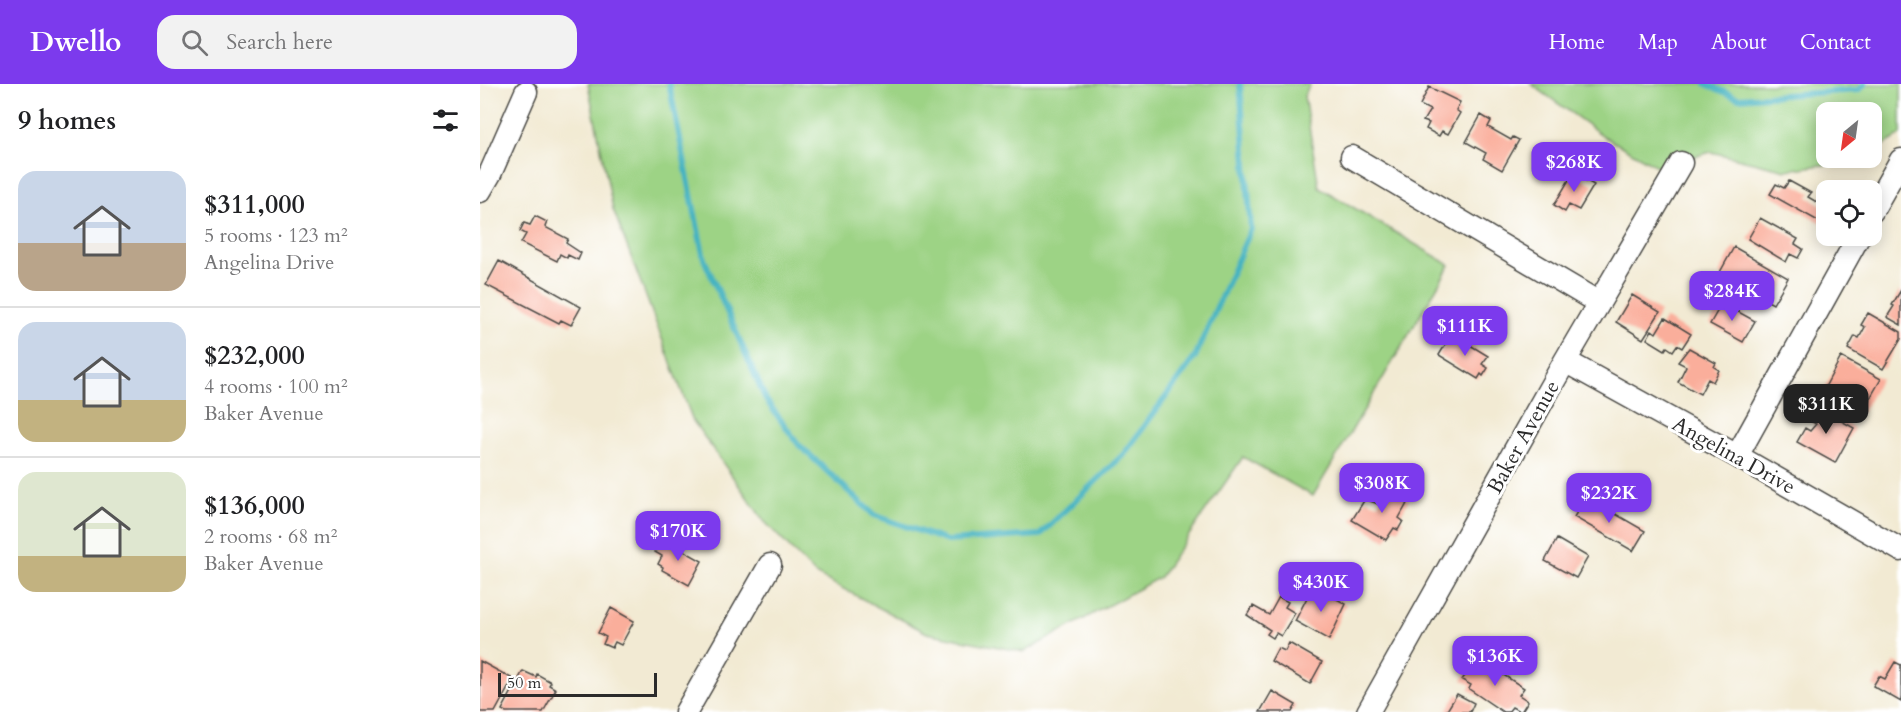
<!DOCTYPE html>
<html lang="en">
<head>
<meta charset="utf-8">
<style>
  :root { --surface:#fff; --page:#f2f2f2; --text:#202124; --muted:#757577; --line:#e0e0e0; --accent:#7c3aed }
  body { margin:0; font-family:Cardo,serif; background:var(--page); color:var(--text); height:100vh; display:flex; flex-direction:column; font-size:22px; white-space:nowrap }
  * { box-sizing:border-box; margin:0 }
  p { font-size:20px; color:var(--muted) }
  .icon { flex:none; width:33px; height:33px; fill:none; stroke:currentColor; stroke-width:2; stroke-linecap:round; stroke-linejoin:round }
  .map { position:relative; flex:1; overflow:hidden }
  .drawer { display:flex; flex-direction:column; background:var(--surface); width:480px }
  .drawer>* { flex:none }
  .needle { width:39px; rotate:209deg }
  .tools { position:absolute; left:1336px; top:18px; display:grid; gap:12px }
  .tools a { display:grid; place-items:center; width:66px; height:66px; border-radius:12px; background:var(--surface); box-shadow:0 3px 15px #0003; font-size:30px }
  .scale { position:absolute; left:18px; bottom:15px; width:159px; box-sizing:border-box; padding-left:6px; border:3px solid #2b2b2b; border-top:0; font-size:16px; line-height:21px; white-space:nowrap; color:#2b2b2b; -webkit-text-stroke:4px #fff; paint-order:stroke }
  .price { position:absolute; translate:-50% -51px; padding:0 14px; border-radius:12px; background:var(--accent); color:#fff; font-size:20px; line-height:39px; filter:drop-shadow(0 2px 3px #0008) }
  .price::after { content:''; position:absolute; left:50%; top:36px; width:18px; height:14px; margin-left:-9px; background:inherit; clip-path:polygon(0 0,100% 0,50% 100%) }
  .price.on { background:#222; color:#fff }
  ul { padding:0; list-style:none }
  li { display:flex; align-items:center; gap:18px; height:150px; padding:0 18px }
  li+li { border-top:2px solid var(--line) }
  li span { display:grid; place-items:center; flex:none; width:168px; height:120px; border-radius:18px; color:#555 }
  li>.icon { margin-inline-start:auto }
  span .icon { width:72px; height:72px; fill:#fffc; stroke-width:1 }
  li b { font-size:26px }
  h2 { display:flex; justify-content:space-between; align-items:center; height:72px; padding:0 18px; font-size:26px }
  header { display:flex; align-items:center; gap:36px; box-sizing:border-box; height:84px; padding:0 30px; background:var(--accent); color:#fff }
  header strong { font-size:28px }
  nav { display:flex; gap:33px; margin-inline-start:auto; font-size:21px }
  .search { width:420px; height:54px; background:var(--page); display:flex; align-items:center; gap:15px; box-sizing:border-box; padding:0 21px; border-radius:18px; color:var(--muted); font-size:22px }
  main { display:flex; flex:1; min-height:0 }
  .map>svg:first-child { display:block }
  .green { fill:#9dd385; stroke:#647f58; stroke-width:1.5 }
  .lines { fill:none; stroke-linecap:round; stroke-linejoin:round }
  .stream { stroke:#45b3c1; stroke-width:6 }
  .building { fill:#faae9b }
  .minor-casing { stroke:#494844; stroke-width:25 }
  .minor { stroke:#fff; stroke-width:22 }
  .labels { text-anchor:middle; stroke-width:6; stroke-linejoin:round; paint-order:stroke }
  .street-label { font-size:21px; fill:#2b2b2b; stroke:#fff }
</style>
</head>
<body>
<header>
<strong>Dwello</strong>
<div class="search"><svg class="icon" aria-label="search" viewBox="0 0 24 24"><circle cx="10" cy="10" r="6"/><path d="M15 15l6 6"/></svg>Search here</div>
<nav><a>Home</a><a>Map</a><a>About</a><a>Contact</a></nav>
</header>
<main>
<section class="drawer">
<h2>9 homes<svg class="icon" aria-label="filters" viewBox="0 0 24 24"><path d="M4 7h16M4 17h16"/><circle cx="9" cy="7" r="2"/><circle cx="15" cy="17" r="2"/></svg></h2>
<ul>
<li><span style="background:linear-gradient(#c9d6e8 60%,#b9a48a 0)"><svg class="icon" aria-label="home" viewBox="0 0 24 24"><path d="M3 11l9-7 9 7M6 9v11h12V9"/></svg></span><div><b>$311,000</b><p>5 rooms · 123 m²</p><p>Angelina Drive</p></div></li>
<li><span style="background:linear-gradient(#c9d6e8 65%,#c2b280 0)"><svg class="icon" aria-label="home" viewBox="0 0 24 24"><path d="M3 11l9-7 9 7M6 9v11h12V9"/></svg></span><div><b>$232,000</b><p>4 rooms · 100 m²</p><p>Baker Avenue</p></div></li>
<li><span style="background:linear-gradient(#dfe7d0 70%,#c2b280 0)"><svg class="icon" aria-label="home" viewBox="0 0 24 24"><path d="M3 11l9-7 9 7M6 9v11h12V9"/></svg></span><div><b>$136,000</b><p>2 rooms · 68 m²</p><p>Baker Avenue</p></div></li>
</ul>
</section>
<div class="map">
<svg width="1421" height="628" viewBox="0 0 1421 628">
  <rect width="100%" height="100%" fill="#fff"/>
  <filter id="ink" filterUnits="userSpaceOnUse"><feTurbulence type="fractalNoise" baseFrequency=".0167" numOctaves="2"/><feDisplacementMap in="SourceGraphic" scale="12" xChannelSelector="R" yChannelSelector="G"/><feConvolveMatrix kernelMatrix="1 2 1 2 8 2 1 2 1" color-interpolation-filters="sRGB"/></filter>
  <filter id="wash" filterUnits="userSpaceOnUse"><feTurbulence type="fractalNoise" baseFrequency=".008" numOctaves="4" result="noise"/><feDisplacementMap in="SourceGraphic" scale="24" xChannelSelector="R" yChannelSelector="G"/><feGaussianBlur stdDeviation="1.35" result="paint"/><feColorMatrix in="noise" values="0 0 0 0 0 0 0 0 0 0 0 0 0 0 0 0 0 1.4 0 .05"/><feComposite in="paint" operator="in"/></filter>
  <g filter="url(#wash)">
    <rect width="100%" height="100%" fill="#f2ead3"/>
    <path class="green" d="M108,0H830L824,12L839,103L970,181L833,412L763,373L680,493L544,568L447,549L335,490L284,437L213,337L133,125Z
      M1051,0H1421V51L1392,68V28H1347V74H1382L1379,76L1306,86L1231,68L1178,83L1125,53Z"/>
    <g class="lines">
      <path class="stream" d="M189,0L224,175L286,316L319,361L394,431L467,457L560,451L644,370L715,273L771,145L760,0
        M1226,0L1258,14L1379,6L1385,0"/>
    </g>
    <g id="blocks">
      <path class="building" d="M949,3L980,18L976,26L980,29L968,50L962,47L959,52L946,45L949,39L943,37L950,26L940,21Z
        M1001,31L1011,37L1008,43L1031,56L1033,53L1039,56L1022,86L1003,75L1006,69L986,58Z
        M1093,89L1114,101L1099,126L1089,121L1085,128L1074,121Z
        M1309,97L1331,109L1328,113L1347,124V142L1290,110L1296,100L1304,104Z
        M55,132L67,138L65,143L88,155L86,159L101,169L98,176L88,171L87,174L80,170L77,177L41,159L46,150L40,147L44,139L50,141Z
        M1280,134L1318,155L1315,160L1323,165L1318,174L1310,170L1306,178L1268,155Z
        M1254,163L1308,194L1293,220L1239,190Z
        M19,177L101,223L91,241L81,236L79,239L6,201Z
        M1421,206V241L1407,233L1414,222L1412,221Z
        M1152,211L1180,228L1163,255L1136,238Z
        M1242,219L1275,237L1263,258L1230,240Z
        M1388,229L1421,248V255L1403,285L1368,265L1375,252L1379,254L1385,243L1381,241Z
        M1185,234L1211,250L1202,264L1197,261L1193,267L1187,263L1185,266L1167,255L1172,246L1176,249Z
        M972,250L1008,272L1002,280L1008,284L1003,292L1001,290L998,295L959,271Z
        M1209,264L1236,279L1234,283L1239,286L1233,298L1228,295L1220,310L1198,298L1206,282L1198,278Z
        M1361,273L1401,295L1382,328L1343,307Z
        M1335,322L1374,344L1355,379L1317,358L1325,344L1330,347L1336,340L1327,335Z
        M908,404L929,416L919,434L923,437L918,446L914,444L906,456L872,436L885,415L898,420Z
        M1106,413L1165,447L1153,467L1094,433Z
        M183,455L222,477L209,501L182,486L183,483L178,480L182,472L175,468Z
        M1077,455L1108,473L1096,494L1065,477Z
        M833,502L866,520L849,556L815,537Z
        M799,513L808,518L805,523L815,529L801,552L796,549L793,554L787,550L790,546L767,531L773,522L789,531Z
        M131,524L154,537L141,561L135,558L132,564L123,560L126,553L118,549Z
        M809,559L842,578L830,600L791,577L798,564L805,567Z
        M997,574L1044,604L1039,611L1048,617L1041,628L1032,623L1028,628H1023L989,605L991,601L982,596Z
        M0,577L33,595L15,628H0Z
        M1415,578L1421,581V618L1393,602L1399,592L1405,595Z
        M43,587L56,593L57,590L71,598L69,601L76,605L63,628H26L22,626Z
        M792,607L816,621L812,628H780Z
        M977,610L994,619L990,628H966Z"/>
    </g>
  </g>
  <g filter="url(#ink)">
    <use href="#blocks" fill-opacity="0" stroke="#494844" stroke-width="1.5"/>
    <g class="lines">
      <defs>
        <path id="minor" d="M872,73L1119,219
          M0,107L10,90L46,8
          M1392,127L1421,76
          M1085,277L1257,372L1421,466
          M1257,372L1379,152
          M206,628L290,481
          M888,628L1085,277L1201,79"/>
      </defs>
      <use href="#minor" class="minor-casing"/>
      <use href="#minor" class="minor"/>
    </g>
  </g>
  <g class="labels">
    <g class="street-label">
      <text transform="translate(1043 353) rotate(-61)" y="7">Baker Avenue</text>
      <text transform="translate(1254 371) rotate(29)" y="7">Angelina Drive</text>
    </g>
  </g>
</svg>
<div class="tools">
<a><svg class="needle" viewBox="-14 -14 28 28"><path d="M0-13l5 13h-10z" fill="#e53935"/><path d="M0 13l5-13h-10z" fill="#757577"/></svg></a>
<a><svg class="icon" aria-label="locate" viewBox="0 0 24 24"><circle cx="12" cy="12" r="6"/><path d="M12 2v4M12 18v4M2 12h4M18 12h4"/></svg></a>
</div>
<div class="scale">50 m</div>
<b class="price" style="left:1094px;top:109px">$268K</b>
<b class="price" style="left:1252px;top:238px">$284K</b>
<b class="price" style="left:985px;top:273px">$111K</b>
<b class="price on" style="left:1346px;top:351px">$311K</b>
<b class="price" style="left:902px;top:430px">$308K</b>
<b class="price" style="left:1129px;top:440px">$232K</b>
<b class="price" style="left:198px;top:478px">$170K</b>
<b class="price" style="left:841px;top:529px">$430K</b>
<b class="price" style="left:1015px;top:603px">$136K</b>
</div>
</main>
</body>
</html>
